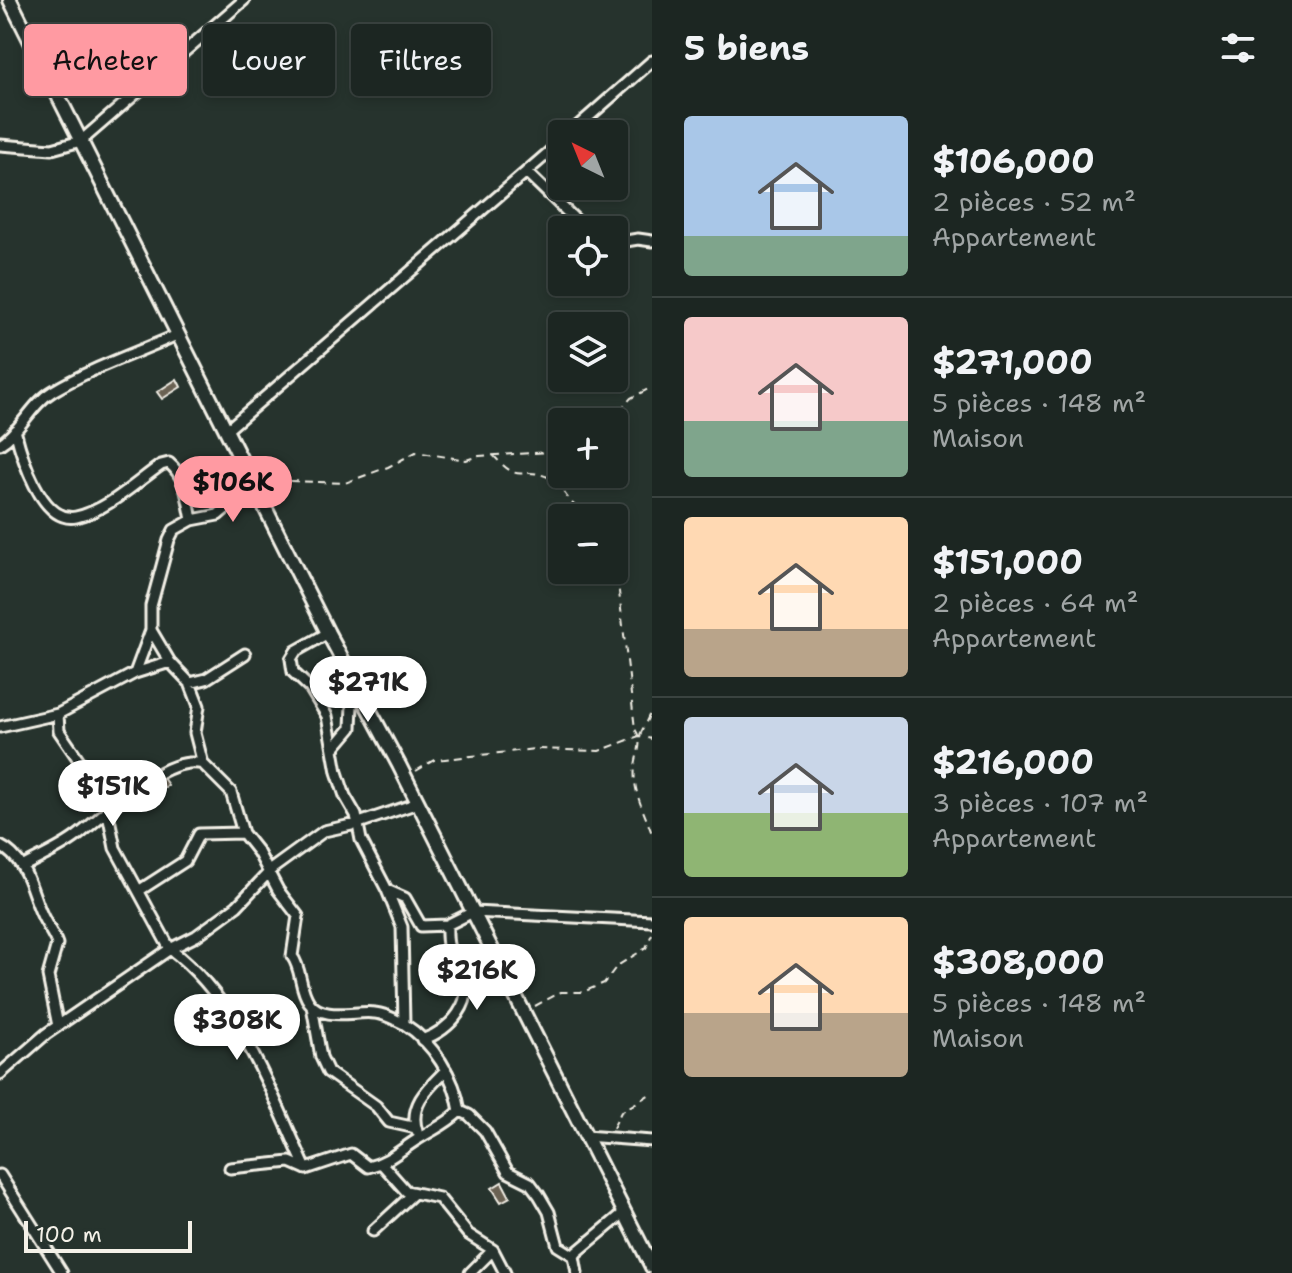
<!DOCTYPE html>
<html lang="fr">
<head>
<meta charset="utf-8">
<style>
  :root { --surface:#1c2622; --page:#252e2a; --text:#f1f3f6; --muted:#a0a5a5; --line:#3a4340; --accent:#ff9aa2 }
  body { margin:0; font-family:"Shantell Sans",sans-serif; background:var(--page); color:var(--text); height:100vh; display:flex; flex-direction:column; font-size:30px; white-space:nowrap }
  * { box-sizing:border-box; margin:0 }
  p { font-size:26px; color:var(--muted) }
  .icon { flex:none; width:44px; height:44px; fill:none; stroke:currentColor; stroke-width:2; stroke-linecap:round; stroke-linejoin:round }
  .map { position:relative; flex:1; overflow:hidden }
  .details { display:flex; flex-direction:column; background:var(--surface); width:640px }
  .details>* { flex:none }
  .banner { position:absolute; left:24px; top:24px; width:508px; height:72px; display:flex; gap:16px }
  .needle { width:52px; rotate:317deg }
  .tools { position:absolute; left:548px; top:120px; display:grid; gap:16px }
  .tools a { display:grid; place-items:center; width:80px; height:80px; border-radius:8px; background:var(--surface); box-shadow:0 4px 12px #0003,0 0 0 2px var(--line); font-size:40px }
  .scale { position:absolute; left:24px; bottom:20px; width:168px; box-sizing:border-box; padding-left:8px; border:4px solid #f4f1e8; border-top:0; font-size:22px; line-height:28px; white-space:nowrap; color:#f4f1e8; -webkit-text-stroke:6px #26332d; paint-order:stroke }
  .price { position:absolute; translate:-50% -68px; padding:0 18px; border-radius:28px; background:#fff; color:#222; font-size:26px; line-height:52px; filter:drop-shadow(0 2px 4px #0008) }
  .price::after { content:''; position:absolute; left:50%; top:48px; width:24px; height:18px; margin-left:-12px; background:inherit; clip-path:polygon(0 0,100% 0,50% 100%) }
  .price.active { background:var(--accent); color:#111 }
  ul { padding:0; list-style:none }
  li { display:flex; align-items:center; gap:24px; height:200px; padding:0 32px }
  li+li { border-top:2px solid var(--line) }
  li span { display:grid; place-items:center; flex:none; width:224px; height:160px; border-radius:8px; color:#555 }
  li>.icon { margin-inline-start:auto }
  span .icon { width:96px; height:96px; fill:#fffc; stroke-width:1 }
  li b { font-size:34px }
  h2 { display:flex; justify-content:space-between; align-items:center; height:96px; padding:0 32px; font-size:34px }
  .chip { padding:0 28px; border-radius:8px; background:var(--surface); box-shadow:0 4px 12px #0003,0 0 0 2px var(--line); font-size:28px; line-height:72px }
  .chip.active { background:var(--accent); color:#111 }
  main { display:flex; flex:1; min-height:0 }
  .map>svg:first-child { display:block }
  .building { fill:#6b6253; stroke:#f4f1e8; stroke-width:2 }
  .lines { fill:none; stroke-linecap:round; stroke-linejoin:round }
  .street-casing { stroke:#f4f1e8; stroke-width:15 }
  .secondary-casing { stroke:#f4f1e8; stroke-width:18 }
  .path { stroke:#f4f1e8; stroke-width:2; stroke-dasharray:8 6; stroke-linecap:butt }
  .street { stroke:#26332d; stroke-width:9 }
  .secondary { stroke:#26332d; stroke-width:12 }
</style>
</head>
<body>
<main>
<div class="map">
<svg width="652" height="1273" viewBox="0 0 652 1273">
  <rect width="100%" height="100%" fill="#26332d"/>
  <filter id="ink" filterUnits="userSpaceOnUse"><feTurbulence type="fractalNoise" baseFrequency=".0125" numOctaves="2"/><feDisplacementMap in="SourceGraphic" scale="16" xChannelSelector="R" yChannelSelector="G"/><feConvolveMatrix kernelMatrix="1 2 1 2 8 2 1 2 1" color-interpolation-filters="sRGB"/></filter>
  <g filter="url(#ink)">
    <path class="building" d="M177,379L181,387L162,399L157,392Z
      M163,778L168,785L149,798L145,791Z
      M502,1182L510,1197L501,1202L492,1188Z"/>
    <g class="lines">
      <defs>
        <path id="street" d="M569,134L652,61
          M0,145L52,149L81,141L244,0
          M526,172L586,230
          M614,243L638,239L652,241
          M228,429L562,141
          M0,444C21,431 31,404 53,391C93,367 137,353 179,334
          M192,520L218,515L254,484
          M151,630L170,662
          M328,633L296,651L291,659L293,672L310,688L327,716L337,772L345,796L356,815L361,840L387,890L405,898L421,926L447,925L473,912L652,921
          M135,673L170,662L190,683L206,679L245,654
          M190,683L199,706L195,733L203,764L231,792L243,833L258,852L278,890L298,916L292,956C302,969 299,988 309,1002C323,1022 356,1010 375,1013C386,1014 394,1019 404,1024
          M58,714L59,731L105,798L115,848L170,949L196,936L237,906L273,868L324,831L356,824L418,803
          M0,727L58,714L135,673L151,630V606L169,540L174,530L192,520C188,500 186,477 169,463L161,465C135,483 108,510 76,517C41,524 21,454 15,430
          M334,748L351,728L353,682
          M0,846C30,861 31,896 45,921C49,929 54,935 57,944L48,976L58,1026
          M22,867C40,857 60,849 77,836C105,815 165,753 203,764
          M140,890L185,861L199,834L243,833
          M387,890L402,927L404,1024C433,1042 455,1078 460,1111L469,1115L485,1131L508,1172L530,1183L539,1195L549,1212L558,1246L574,1256
          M312,1006L321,1057L328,1072L376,1106L389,1122L416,1128
          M422,1040C450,1030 476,1003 463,971C453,947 446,958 447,925
          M0,1074L46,1034L170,949C239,1001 271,1093 306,1169
          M417,1131C408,1105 429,1087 446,1070
          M585,1136L652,1141
          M382,1164L406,1191L439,1198L468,1234L493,1250L505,1273
          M230,1168L290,1162L306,1169L351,1154L368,1167C389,1162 400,1150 418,1139C435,1128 444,1126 460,1111
          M0,1175L62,1273
          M373,1231L413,1194
          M470,1273L493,1250
          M577,1273L574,1256L577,1252L625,1212"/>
        <path id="secondary" d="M10,0L328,633L399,765L652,1267"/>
      </defs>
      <use href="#street" class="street-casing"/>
      <use href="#secondary" class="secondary-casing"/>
      <path class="path" d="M610,422L631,398L652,387
        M493,455C522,487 518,465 548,477C561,483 564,496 574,505C581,512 593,512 602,518
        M262,480L345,483L388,467L416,452L466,460L479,456L552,452L562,444
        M614,549L635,729C644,743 637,751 635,766C632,792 644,810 652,834
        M640,735L652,709
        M416,771L434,760L445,759L535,749L599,751L639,736L652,739
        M535,1006L561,992H583L604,983L617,966L646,948L652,934
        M613,1128L621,1112L652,1093"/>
      <use href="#street" class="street"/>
      <use href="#secondary" class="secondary"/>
    </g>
  </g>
</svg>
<div class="tools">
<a><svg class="needle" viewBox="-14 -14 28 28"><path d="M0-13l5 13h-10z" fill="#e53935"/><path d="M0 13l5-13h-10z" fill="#a0a5a5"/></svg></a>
<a><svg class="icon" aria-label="locate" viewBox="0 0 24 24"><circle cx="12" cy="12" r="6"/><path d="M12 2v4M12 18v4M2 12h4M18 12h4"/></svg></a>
<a><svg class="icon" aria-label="layers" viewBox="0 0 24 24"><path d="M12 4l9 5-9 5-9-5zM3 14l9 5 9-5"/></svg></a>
<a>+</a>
<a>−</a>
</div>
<div class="scale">100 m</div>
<b class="price active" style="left:233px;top:524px">$106K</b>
<b class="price" style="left:368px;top:724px">$271K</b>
<b class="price" style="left:113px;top:828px">$151K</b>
<b class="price" style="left:477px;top:1012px">$216K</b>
<b class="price" style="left:237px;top:1062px">$308K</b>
<div class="banner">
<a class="chip active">Acheter</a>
<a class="chip">Louer</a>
<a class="chip">Filtres</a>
</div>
</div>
<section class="details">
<h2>5 biens<svg class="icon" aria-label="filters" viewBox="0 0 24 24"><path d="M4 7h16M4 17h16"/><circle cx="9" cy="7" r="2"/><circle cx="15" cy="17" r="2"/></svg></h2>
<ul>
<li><span style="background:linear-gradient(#a9c7e8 75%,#7fa58c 0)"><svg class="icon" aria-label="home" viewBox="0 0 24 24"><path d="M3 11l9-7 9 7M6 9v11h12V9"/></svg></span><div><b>$106,000</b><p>2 pièces · 52 m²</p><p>Appartement</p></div></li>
<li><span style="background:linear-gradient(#f6c9c9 65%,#7fa58c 0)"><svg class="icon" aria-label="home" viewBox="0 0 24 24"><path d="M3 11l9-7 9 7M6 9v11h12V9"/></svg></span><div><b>$271,000</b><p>5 pièces · 148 m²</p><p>Maison</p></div></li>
<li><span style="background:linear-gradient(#ffd9b3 70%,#b9a48a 0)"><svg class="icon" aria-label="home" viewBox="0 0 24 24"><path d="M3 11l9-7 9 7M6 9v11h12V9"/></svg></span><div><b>$151,000</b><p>2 pièces · 64 m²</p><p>Appartement</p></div></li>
<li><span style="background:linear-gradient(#c9d6e8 60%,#8fb573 0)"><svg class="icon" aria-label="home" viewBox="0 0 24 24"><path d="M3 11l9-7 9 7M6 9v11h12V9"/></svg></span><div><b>$216,000</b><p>3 pièces · 107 m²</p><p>Appartement</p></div></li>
<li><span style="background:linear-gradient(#ffd9b3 60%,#b9a48a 0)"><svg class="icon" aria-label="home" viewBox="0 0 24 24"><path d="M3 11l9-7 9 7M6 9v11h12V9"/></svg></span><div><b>$308,000</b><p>5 pièces · 148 m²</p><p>Maison</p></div></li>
</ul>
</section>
</main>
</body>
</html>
